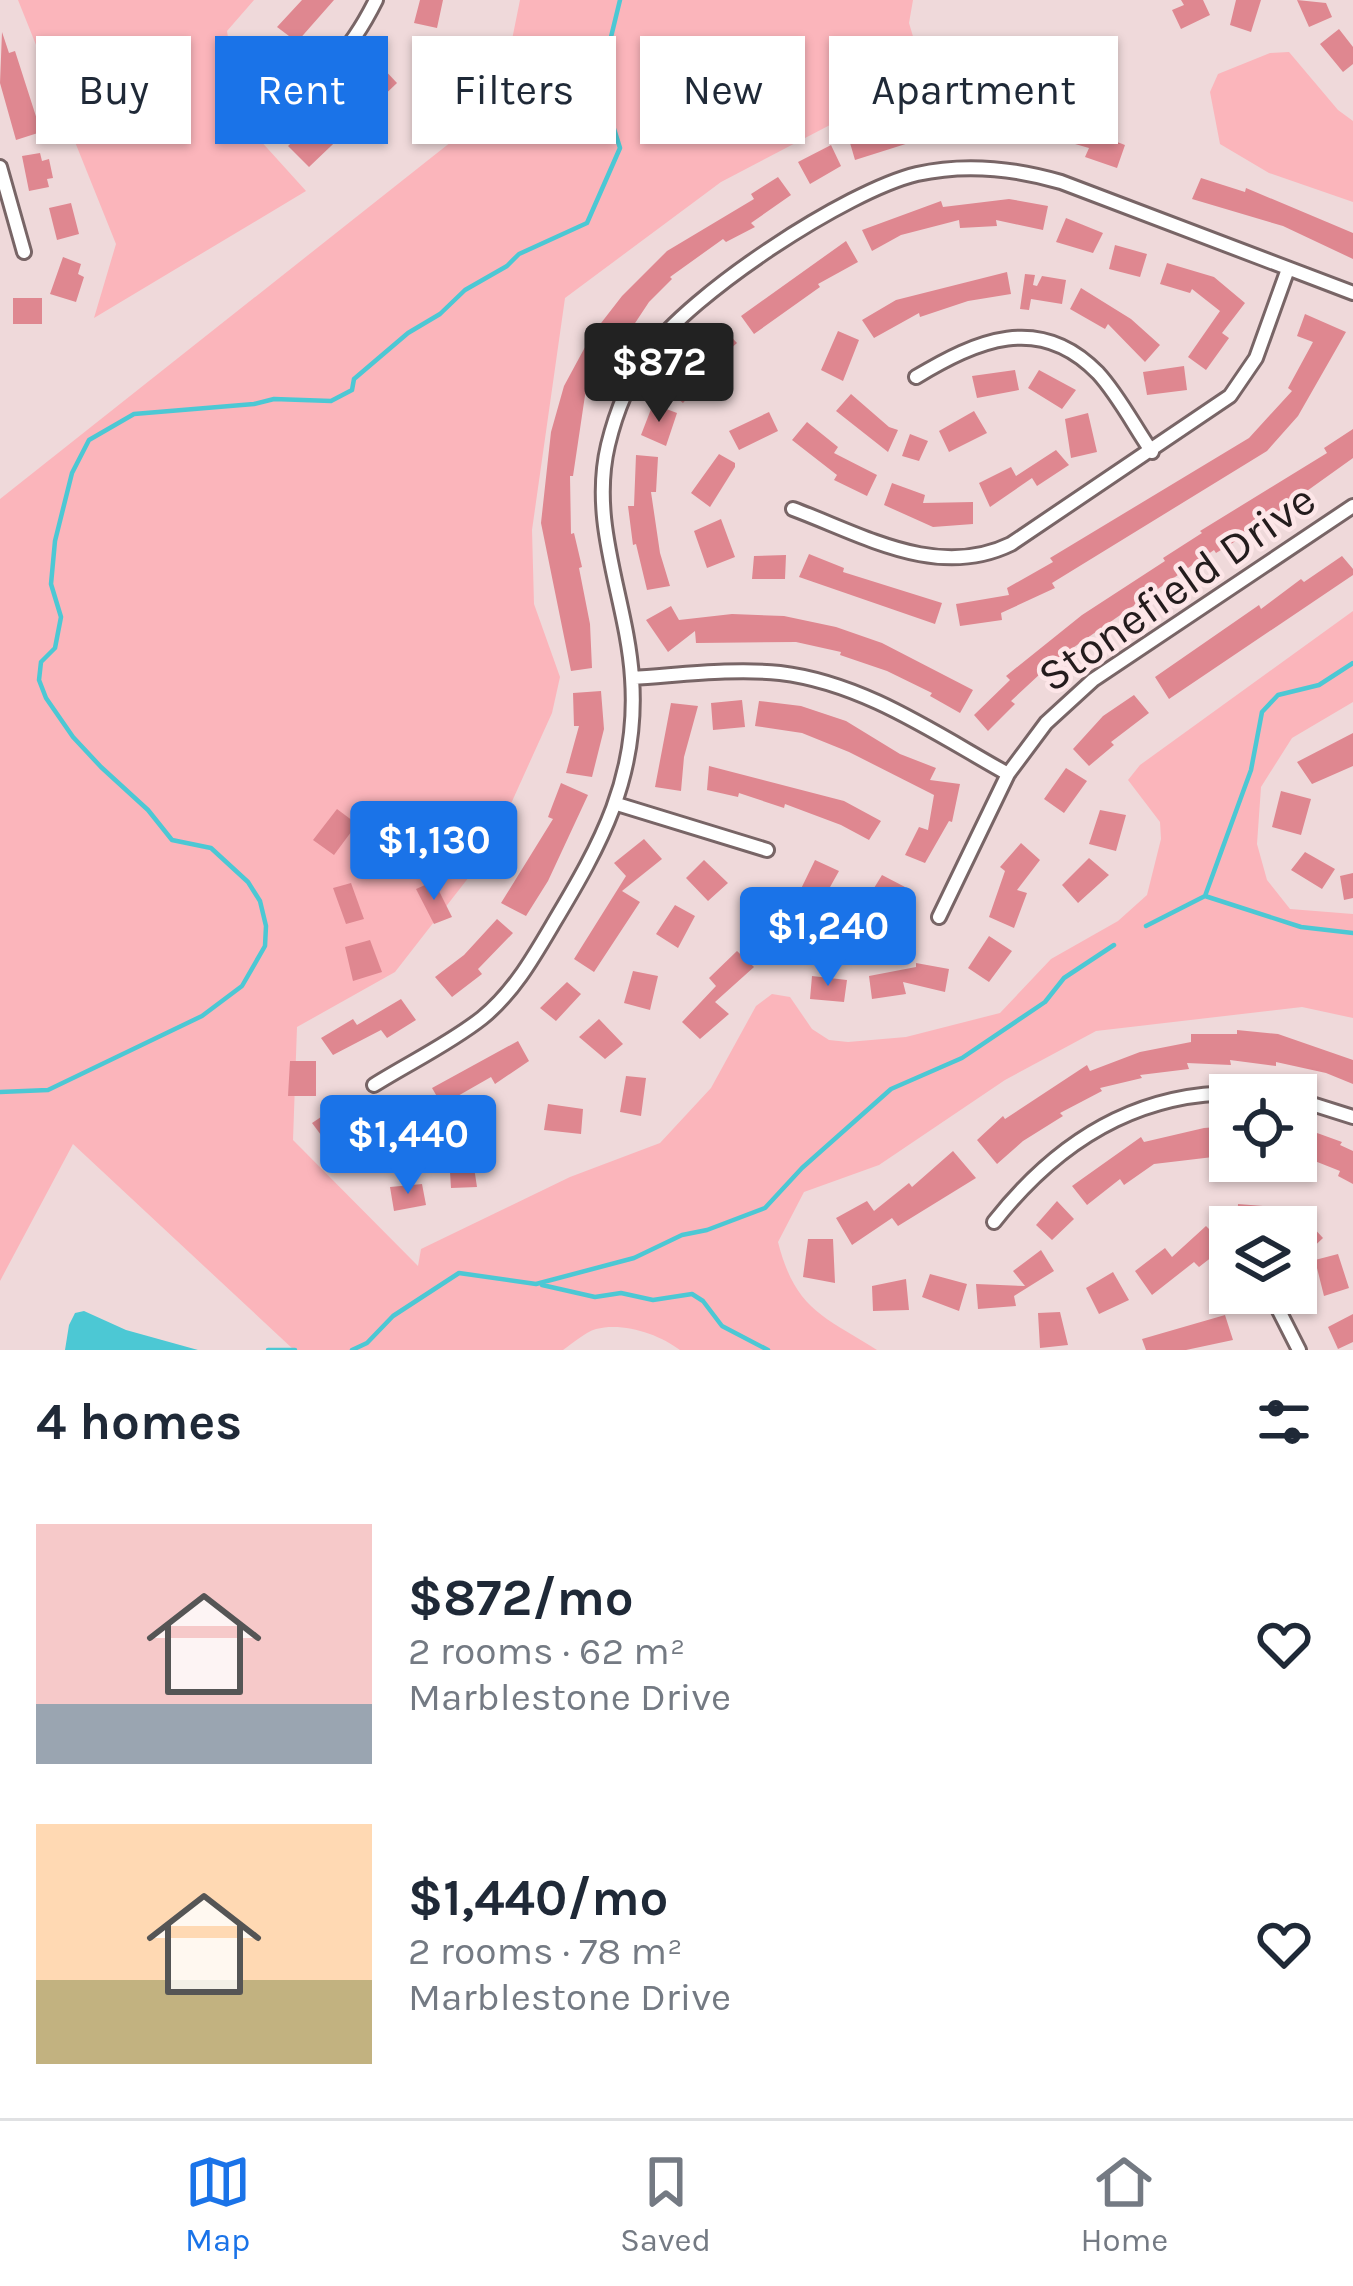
<!DOCTYPE html>
<html lang="en">
<head>
<meta charset="utf-8">
<style>
  :root { --surface:#fff; --page:#f6f6f7; --text:#1f2937; --muted:#747a83; --line:#e0e1e3; --accent:#1a73e8 }
  body { margin:0; font-family:Karla,sans-serif; background:var(--page); color:var(--text); height:100vh; display:flex; flex-direction:column; font-size:45px; white-space:nowrap }
  * { box-sizing:border-box; margin:0 }
  p { font-size:39px; color:var(--muted) }
  .icon { flex:none; width:66px; height:66px; fill:none; stroke:currentColor; stroke-width:2; stroke-linecap:round; stroke-linejoin:round }
  .map { position:relative; height:1350px; overflow:hidden }
  .sheet { display:flex; flex-direction:column; background:var(--surface); flex:1 }
  .sheet>* { flex:none }
  .banner { position:absolute; left:36px; top:36px; width:1281px; height:108px; display:flex; gap:24px }
  .tools { position:absolute; left:1209px; top:1074px; display:grid; gap:24px }
  .tools a { display:grid; place-items:center; width:108px; height:108px; border-radius:0px; background:var(--surface); box-shadow:0 3px 9px #0004; font-size:60px }
  .price { position:absolute; translate:-50% -102px; padding:0 27px; border-radius:12px; background:var(--accent); color:#fff; font-size:39px; line-height:78px; filter:drop-shadow(0 3px 6px #0008) }
  .price::after { content:''; position:absolute; left:50%; top:72px; width:36px; height:27px; margin-left:-18px; background:inherit; clip-path:polygon(0 0,100% 0,50% 100%) }
  .price.on { background:#222; color:#fff }
  ul { padding:0; list-style:none }
  li { display:flex; align-items:center; gap:36px; height:300px; padding:0 36px }
  li span { display:grid; place-items:center; flex:none; width:336px; height:240px; border-radius:0px; color:#555 }
  li>.icon { margin-inline-start:auto }
  span .icon { width:144px; height:144px; fill:#fffc; stroke-width:1 }
  li b { font-size:51px }
  h2 { display:flex; justify-content:space-between; align-items:center; height:144px; padding:0 36px; font-size:51px }
  .tag { padding:0 42px; border-radius:0px; background:var(--surface); box-shadow:0 3px 9px #0004; font-size:42px; line-height:108px }
  .tag.on { background:var(--accent); color:#fff }
  .menu { display:flex; justify-content:space-around; align-items:center; height:168px; border-top:3px solid var(--line); background:var(--surface); font-size:33px; color:var(--muted) }
  .menu a { display:grid; justify-items:center; gap:6px }
  .menu .on { color:var(--accent) }
  .map>svg:first-child { display:block }
  .green { fill:#fbb5bb }
  .water { fill:#4cc8d4 }
  .lines { fill:none; stroke-linecap:round; stroke-linejoin:round }
  .stream { stroke:#4cc8d4; stroke-width:4.5 }
  .building { fill:#df8790 }
  .street-casing { stroke:#786566; stroke-width:18 }
  .street { stroke:#fff; stroke-width:12 }
  .labels { text-anchor:middle; stroke-width:9; stroke-linejoin:round; paint-order:stroke }
  .street-label { font-size:45px; fill:#241c1d; stroke:#fde6e8 }
</style>
</head>
<body>
<div class="map">
<svg width="1353" height="1350" viewBox="0 0 1353 1350">
  <rect width="100%" height="100%" fill="#efd9da"/>
  <path class="green" d="M18,0H254L227,31L240,118L306,191L94,318L116,244Z
    M520,0H913L909,23L920,60L851,114L721,182L565,298L532,530L534,604L560,677L552,713L490,850L395,972L297,1027L293,1140L418,1266L421,1249L570,1177L660,1143L711,1088L756,1006L772,994L790,997L812,1029L829,1040L848,1042L906,1037L1000,1013L1051,959L1118,921L1147,895L1161,839L1160,822L1128,780L1140,765L1353,611V702L1292,738L1261,787L1257,844L1267,880L1290,909L1353,914V1018L1302,1007L1096,1031L1005,1080L879,1165L804,1192L778,1242C795,1309 823,1316 877,1350H680C659,1334 623,1322 596,1329C585,1332 572,1344 563,1350H294L73,1144L0,1281V499L499,104Z
    M1289,52L1338,110L1353,121V202L1269,173L1220,144L1210,92L1218,74L1270,53Z"/>
  <path class="water" d="M84,1311L126,1330L198,1350H65L69,1325L75,1313Z"/>
  <g class="lines">
    <path class="stream" d="M1205,896L1301,927L1353,933
      M1146,926L1205,896L1251,770L1262,712L1278,695L1319,685L1353,663
      M0,1092L48,1090L202,1016L242,986L265,946L266,926L260,901L248,882L211,848L172,840L148,810L101,767L73,737L46,698L39,680L41,662L55,648L61,617L51,584L55,541L72,473L89,440L134,414L254,404L274,399L331,401L352,390L354,379L408,333L440,314L465,290L507,266L519,254L587,223L620,148L604,97L611,37L620,0
      M542,1285L595,1297L621,1293L653,1300L692,1294L703,1301L722,1326L768,1350
      M268,1350H295
      M352,1350L367,1343L393,1316L459,1273L536,1284L634,1258L682,1235L707,1230L765,1208L802,1168L891,1089L962,1058L1045,1002L1064,978L1114,945"/>
  </g>
  <path class="building" d="M302,0H334L297,42L277,27Z
    M420,0H443L437,28L414,23Z
    M1181,0H1203L1210,15L1181,29L1172,10L1184,5Z
    M1236,0H1261L1251,32L1230,25Z
    M1297,0L1326,3L1332,17L1309,27Z
    M1339,29L1353,47V64L1343,72L1320,44Z
    M2,32L9,53L15,51L41,132L16,140L0,83Z
    M381,66L397,83L309,167L288,146L302,133L307,138Z
    M948,106H981L1047,115L1049,110L1085,124L1083,129L1125,145L1117,168L1085,157L1089,148L1030,131L1029,136L992,132L949,135Z
    M929,111L934,135L855,160L848,136Z
    M831,145L841,166L810,184L798,162Z
    M40,153L42,161L49,159L53,178L47,179L49,187L29,191L22,156Z
    M778,177L791,195L751,223L755,227L726,242L723,239L670,277L672,279L649,302L594,385L587,382L573,476H570L571,534L574,533L582,567L579,568L590,624L592,668L571,671L541,523L551,432L564,386L591,336L622,296L667,251L754,199L751,194Z
    M1201,178L1245,192L1246,188L1353,233V259L1283,226L1192,199Z
    M1009,199L1048,206L1043,230L996,220L997,226L960,228L959,220L901,235L872,251L862,230L941,201L943,207Z
    M71,203L79,234L57,240L49,208Z
    M1066,218L1103,233L1093,253L1056,242Z
    M846,241L858,262L818,284L820,287L754,334L741,316Z
    M1115,245L1147,254L1140,277L1109,269Z
    M63,257L81,264L78,274L84,277L76,302L50,294Z
    M1167,263L1214,277L1245,303L1222,333L1229,338L1206,370L1188,357L1220,311L1192,289L1190,293L1160,284Z
    M1007,272L1011,294L968,301L920,317L919,313L874,338L862,320L896,300Z
    M1025,274L1035,275L1033,285L1037,286L1042,276L1066,280L1062,304L1031,299L1029,310L1020,309Z
    M1081,288L1131,319L1160,345L1145,362L1108,324L1105,329L1070,309Z
    M13,298H42V324H13Z
    M1305,314L1346,332L1298,416L1267,451L1052,583L1055,588L1001,613L1002,620L960,626L956,604L1009,595L1007,588L1053,562L1050,558L1249,438L1292,391L1288,388L1313,342L1297,336Z
    M721,326L737,343L701,374L705,378L683,403L665,388L701,350L697,347Z
    M838,331L859,340L843,381L821,370Z
    M1184,366L1187,390L1147,395L1143,372Z
    M1015,370L1019,390L977,398L972,376Z
    M1039,370L1076,390L1062,409L1028,388Z
    M851,394L889,427L898,430L888,452L836,411Z
    M653,404L677,413L666,446L641,435Z
    M974,411L987,433L949,452L939,431Z
    M769,412L778,431L739,450L729,431Z
    M1088,413L1097,452L1071,458L1065,419Z
    M807,422L838,447L834,453L877,475L867,496L834,480L837,475L792,440Z
    M1353,429V458L1244,536L1216,553L1214,550L1054,661L1011,701L1015,704L988,731L974,715L1010,680L1006,676L1082,615L1165,561L1163,558L1202,533L1200,531L1327,453L1324,448Z
    M910,434L928,441L919,461L902,456Z
    M1056,450L1069,465L1037,486L1032,478L990,507L979,483L1011,467L1016,476Z
    M719,454L735,463V467L710,507L691,493Z
    M636,455L658,457L656,492H651L660,553L670,586L647,590L636,544L633,545L628,506H634Z
    M892,483L925,495L923,503L973,502V524L933,527L884,505Z
    M721,519L735,557L707,568L694,531Z
    M809,554L844,568L843,572L942,603L935,624L799,577Z
    M786,555L785,579H752L754,556Z
    M1342,556L1353,569V575L1169,699L1155,677L1259,605L1261,609L1301,579L1304,582Z
    M671,606L679,620L732,614L784,616L836,627L882,643L973,690L960,713L930,696L932,693L887,671L840,655L841,652L796,642L696,643L695,631L668,652L646,620Z
    M601,691L604,729L592,777L566,773L579,726H574L573,693Z
    M1134,695L1149,713L1111,742L1114,745L1089,766L1073,749L1103,716Z
    M742,700L745,727L713,730L711,703Z
    M759,701L801,706L846,721L900,754L936,768L930,780L960,784L952,822L949,821L925,863L905,855L919,827L928,830L934,795L849,752L802,733L755,726Z
    M671,703L698,706L684,757L681,791L655,787Z
    M1353,733V766L1312,784L1297,762Z
    M709,766L844,801L881,821L869,840L841,825L785,804L784,808L739,793L738,797L707,790Z
    M1066,768L1087,781L1064,813L1044,799Z
    M561,783L588,795L548,881L526,916L501,903L553,819L548,817Z
    M1281,791L1311,799L1301,835L1272,827Z
    M337,809L357,824L334,855L313,840Z
    M1100,810L1126,815L1116,851L1089,844Z
    M399,832L426,855L410,873L382,851Z
    M644,839L662,859L622,891L640,902L594,972L574,959L626,876L614,863Z
    M1021,843L1040,860L1017,890L1027,893L1014,928L989,917L1005,871L1000,867Z
    M1305,852L1335,869L1322,889L1291,870Z
    M1089,858L1109,875L1078,903L1062,885Z
    M704,860L728,883L708,901L686,878Z
    M815,860L839,871L820,905L798,895Z
    M1353,873V898L1344,900L1340,876Z
    M882,875L905,887L887,921L863,906Z
    M434,881L452,917L434,924L416,889Z
    M351,883L364,919L346,924L333,888Z
    M790,902L798,930L760,941L753,912Z
    M675,905L695,916L678,948L656,934Z
    M497,919L513,933L478,969L482,974L452,997L435,977L464,955Z
    M989,936L1012,951L989,982L968,968Z
    M370,940L382,972L353,981L345,947Z
    M737,951L754,967L715,1002L729,1014L700,1039L682,1022L716,986L709,978Z
    M916,963L949,969L945,992L903,982L906,994L872,999L869,976L916,967Z
    M633,971L658,976L650,1010L624,1003Z
    M812,976L847,980L844,1002L810,999Z
    M567,982L581,994L556,1021L540,1008Z
    M401,999L416,1020L387,1038L381,1030L333,1055L321,1038L353,1019L357,1025Z
    M599,1019L623,1044L605,1059L579,1037Z
    M1237,1030L1278,1034L1353,1060V1084L1326,1073L1276,1062V1066L1230,1060L1231,1065L1187,1063L1189,1069L1140,1075L1142,1078L1100,1088L1102,1091L1060,1113L1063,1116L1023,1141L997,1164L977,1140L1003,1116L1005,1119L1087,1065L1090,1071L1140,1052L1191,1042V1034H1237Z
    M518,1041L529,1061L495,1084L491,1077L442,1105L432,1088Z
    M290,1061H316V1096H288Z
    M626,1076L646,1078L641,1116L620,1112Z
    M548,1104L583,1109L581,1134L544,1130Z
    M417,1105L436,1122L410,1146L394,1128Z
    M330,1111L354,1141L336,1155L312,1123Z
    M1230,1126V1155L1154,1164L1124,1185L1120,1179L1087,1205L1072,1186L1141,1137L1144,1142L1204,1128Z
    M1306,1129L1342,1142L1340,1145L1353,1151V1184L1338,1176L1340,1171L1297,1154Z
    M953,1151L976,1178L898,1226L892,1218L852,1245L836,1218L867,1201L874,1211L909,1183L912,1187Z
    M472,1154L477,1187L451,1188L449,1156Z
    M422,1184L426,1205L394,1211L390,1187Z
    M1057,1201L1074,1219L1052,1240L1036,1225Z
    M1238,1204L1275,1207L1272,1227H1237Z
    M1299,1212L1323,1238L1305,1255L1296,1246V1227H1286Z
    M1206,1226L1226,1246L1199,1267L1194,1262L1152,1295L1135,1271L1165,1248L1172,1257Z
    M808,1239H833L835,1283L803,1277Z
    M1041,1250L1054,1271L1014,1296L1016,1306L978,1309L976,1284L1025,1286L1013,1271Z
    M1338,1254L1349,1288L1324,1296L1315,1260Z
    M1113,1272L1129,1300L1099,1314L1086,1288Z
    M930,1274L967,1284L959,1311L922,1297Z
    M906,1279L909,1310L873,1311L872,1286Z
    M1060,1312L1068,1345L1040,1348L1038,1313Z
    M1353,1314V1342L1338,1349L1328,1327Z
    M1225,1315L1233,1340L1186,1350H1146L1142,1339Z"/>
  <g class="lines">
    <defs>
      <path id="street" d="M272,97C326,80 351,50 376,0
        M0,167L24,252
        M916,377C976,341 1039,312 1098,373C1119,396 1134,426 1152,452
        M793,509C863,535 937,580 1011,544L1230,396L1256,358L1288,269
        M632,678C681,675 732,668 780,673C864,683 936,734 1008,774
        M617,804L767,850
        M939,917L1008,774L1046,723L1093,680L1353,506
        M374,1085C409,1063 449,1044 482,1018C513,993 533,958 553,924C601,844 639,776 632,678C627,599 589,525 608,445C616,412 628,381 648,354C690,294 846,191 917,174C966,163 1013,168 1061,182L1353,293
        M1296,1099L1353,1117
        M994,1222C1065,1132 1154,1082 1272,1095
        M1270,1293L1299,1350"/>
    </defs>
    <use href="#street" class="street-casing"/>
    <use href="#street" class="street"/>
  </g>
  <g class="labels">
    <g class="street-label">
      <text transform="translate(1176 587) rotate(-35)" y="16">Stonefield Drive</text>
    </g>
  </g>
</svg>
<div class="tools">
<a><svg class="icon" aria-label="locate" viewBox="0 0 24 24"><circle cx="12" cy="12" r="6"/><path d="M12 2v4M12 18v4M2 12h4M18 12h4"/></svg></a>
<a><svg class="icon" aria-label="layers" viewBox="0 0 24 24"><path d="M12 4l9 5-9 5-9-5zM3 14l9 5 9-5"/></svg></a>
</div>
<b class="price on" style="left:659px;top:425px">$872</b>
<b class="price" style="left:434px;top:903px">$1,130</b>
<b class="price" style="left:828px;top:989px">$1,240</b>
<b class="price" style="left:408px;top:1197px">$1,440</b>
<div class="banner">
<a class="tag">Buy</a>
<a class="tag on">Rent</a>
<a class="tag">Filters</a>
<a class="tag">New</a>
<a class="tag">Apartment</a>
</div>
</div>
<section class="sheet">
<h2>4 homes<svg class="icon" aria-label="filters" viewBox="0 0 24 24"><path d="M4 7h16M4 17h16"/><circle cx="9" cy="7" r="2"/><circle cx="15" cy="17" r="2"/></svg></h2>
<ul>
<li><span style="background:linear-gradient(#f6c9c9 75%,#9aa5b1 0)"><svg class="icon" aria-label="home" viewBox="0 0 24 24"><path d="M3 11l9-7 9 7M6 9v11h12V9"/></svg></span><div><b>$872/mo</b><p>2 rooms · 62 m²</p><p>Marblestone Drive</p></div><svg class="icon" aria-label="heart" viewBox="0 0 24 24"><path d="M12 20l-8-8c-3-5 5-10 8-4 3-6 11-1 8 4z"/></svg></li>
<li><span style="background:linear-gradient(#ffd9b3 65%,#c2b280 0)"><svg class="icon" aria-label="home" viewBox="0 0 24 24"><path d="M3 11l9-7 9 7M6 9v11h12V9"/></svg></span><div><b>$1,440/mo</b><p>2 rooms · 78 m²</p><p>Marblestone Drive</p></div><svg class="icon" aria-label="heart" viewBox="0 0 24 24"><path d="M12 20l-8-8c-3-5 5-10 8-4 3-6 11-1 8 4z"/></svg></li>
</ul>
</section>
<nav class="menu">
<a class="on"><svg class="icon" aria-label="map" viewBox="0 0 24 24"><path d="M3 6l6-2 6 2 6-2v14l-6 2-6-2-6 2zM9 4v14M15 6v14"/></svg>Map</a>
<a><svg class="icon" aria-label="saved" viewBox="0 0 24 24"><path d="M7 4h10v16l-5-4-5 4z"/></svg>Saved</a>
<a><svg class="icon" aria-label="home" viewBox="0 0 24 24"><path d="M3 11l9-7 9 7M6 9v11h12V9"/></svg>Home</a>
</nav>
</body>
</html>
